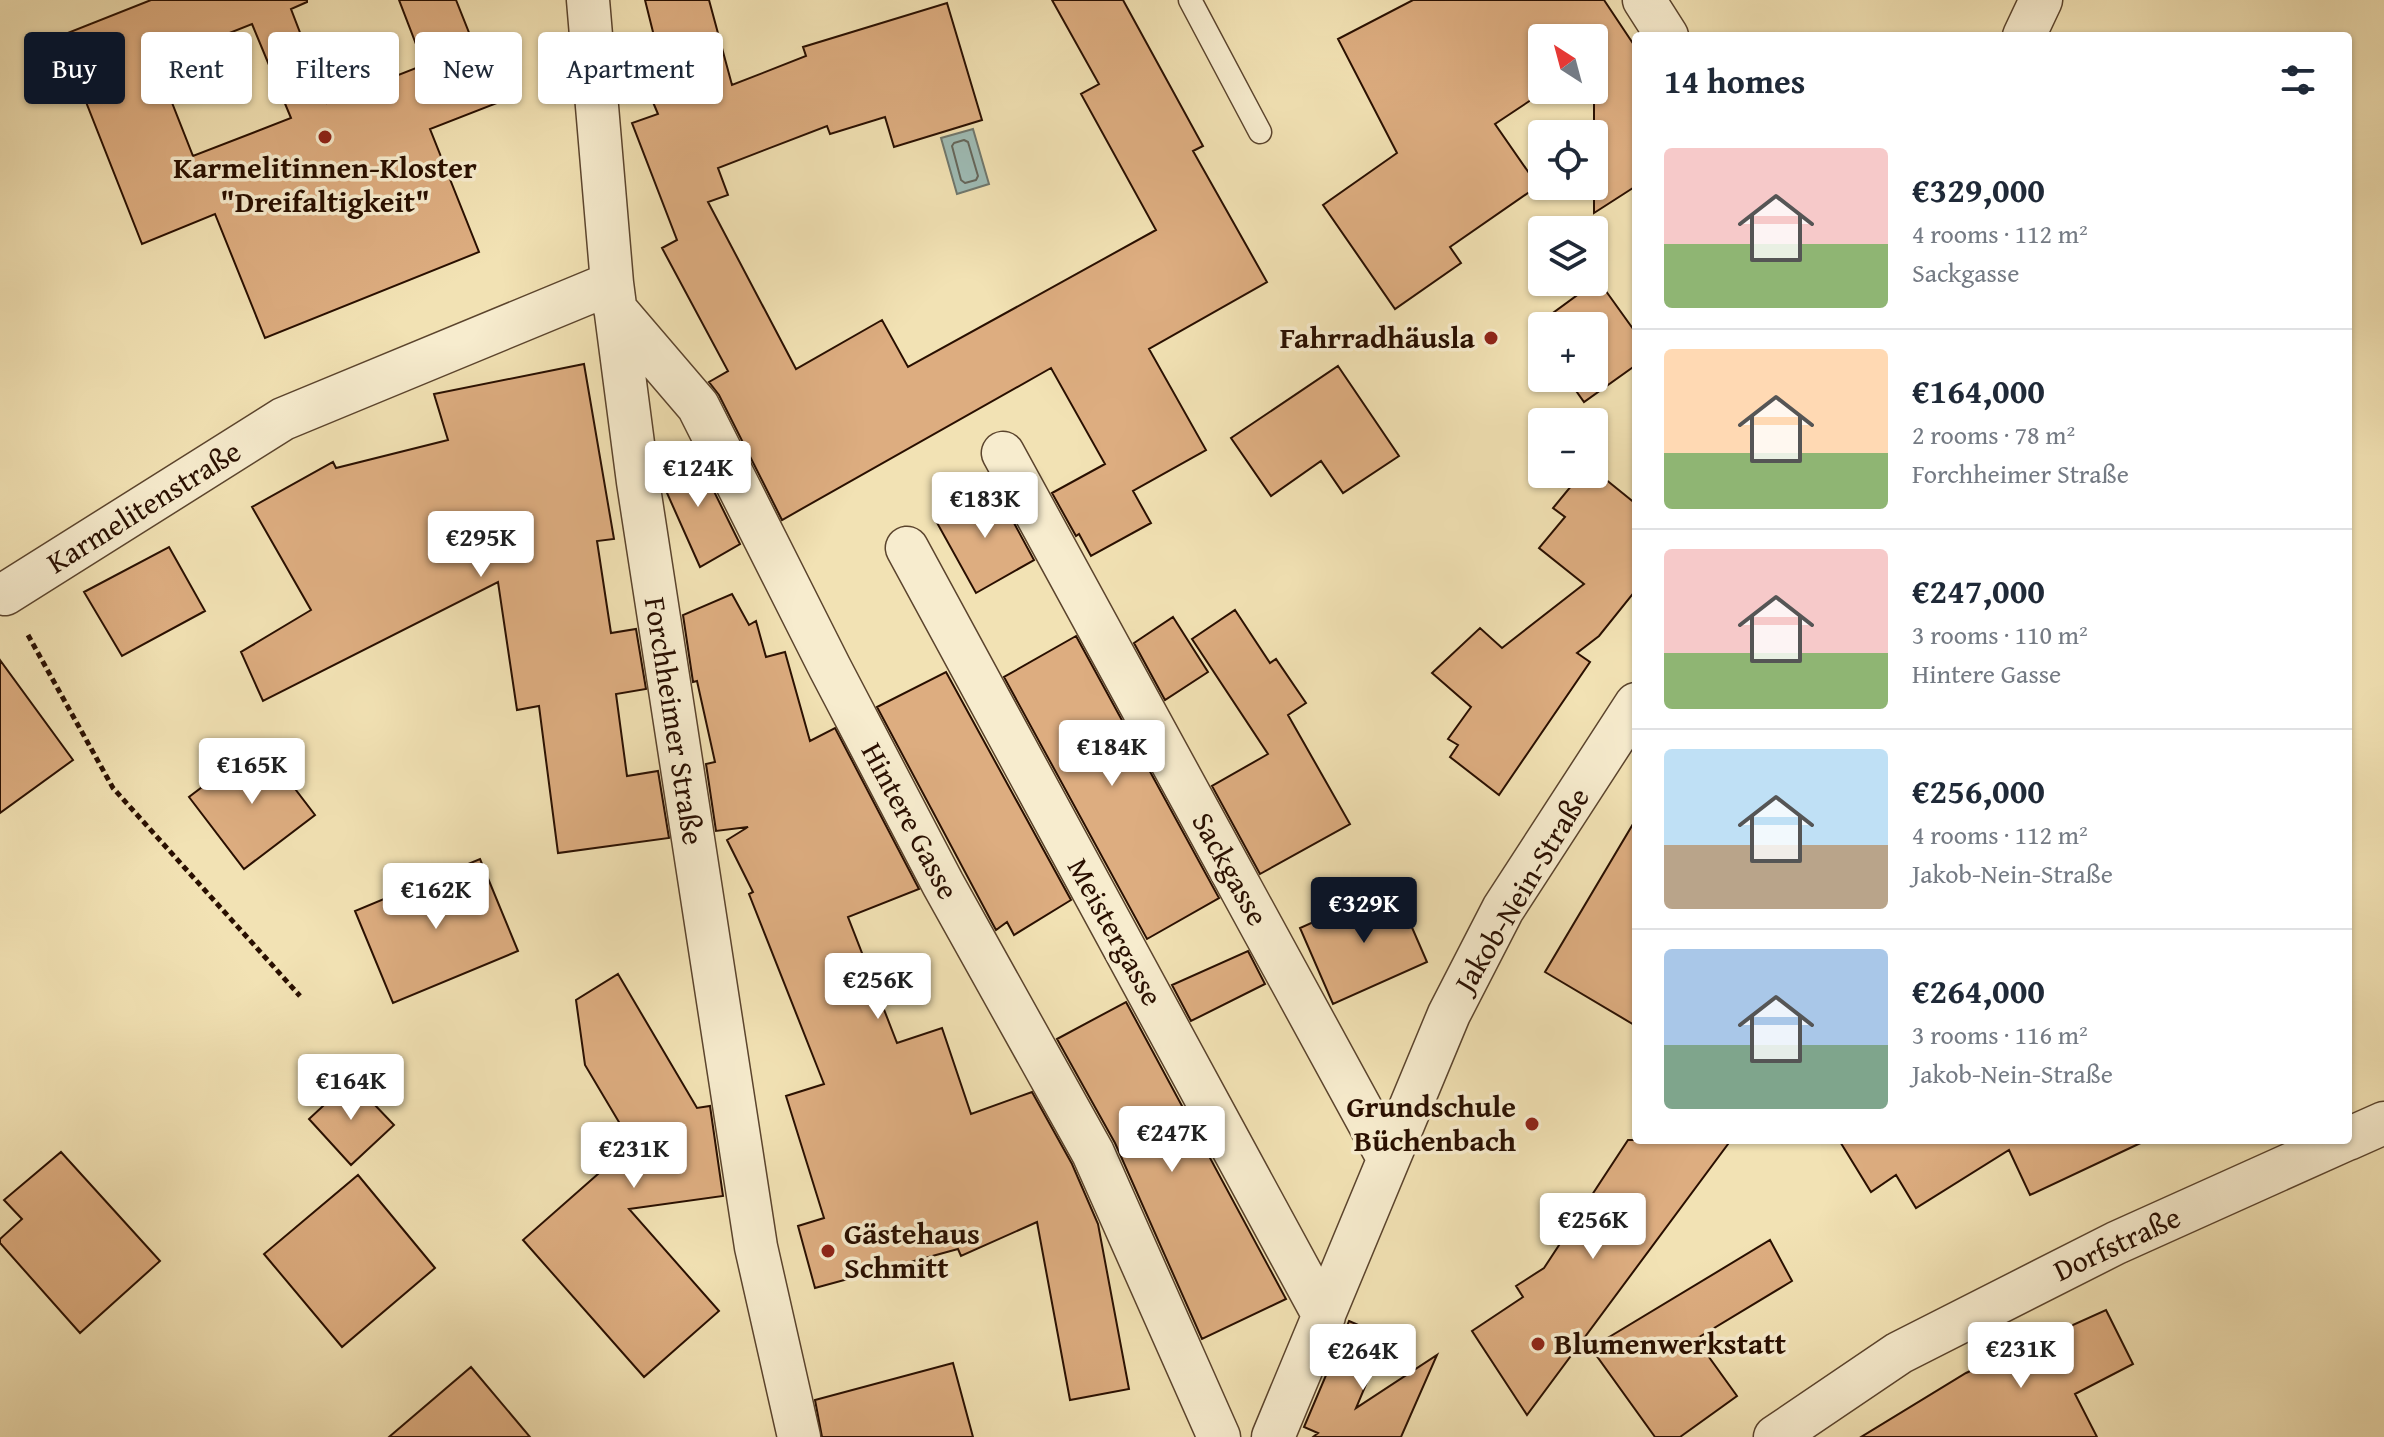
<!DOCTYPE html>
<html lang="en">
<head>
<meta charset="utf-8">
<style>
  :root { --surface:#fff; --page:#f6f6f7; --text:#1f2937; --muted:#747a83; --line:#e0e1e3; --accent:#111827 }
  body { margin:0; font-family:"Gentium Book Plus",serif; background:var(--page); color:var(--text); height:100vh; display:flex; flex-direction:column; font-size:30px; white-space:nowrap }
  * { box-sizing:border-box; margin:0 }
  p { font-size:26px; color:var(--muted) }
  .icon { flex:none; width:44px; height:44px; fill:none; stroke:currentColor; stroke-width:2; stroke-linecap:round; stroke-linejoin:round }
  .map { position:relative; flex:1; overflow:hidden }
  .sheet { position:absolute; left:1632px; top:32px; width:720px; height:1112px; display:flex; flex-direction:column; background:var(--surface); border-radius:8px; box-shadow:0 2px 6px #0004 }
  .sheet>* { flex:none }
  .guide { position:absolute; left:24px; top:32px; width:760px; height:72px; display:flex; gap:16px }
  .needle { width:52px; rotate:324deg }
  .buttons { position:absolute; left:1528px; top:24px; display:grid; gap:16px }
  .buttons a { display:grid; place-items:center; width:80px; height:80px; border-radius:8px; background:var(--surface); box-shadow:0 2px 6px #0004; font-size:40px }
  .price { position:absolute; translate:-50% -68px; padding:0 18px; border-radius:8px; background:#fff; color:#222; font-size:26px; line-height:52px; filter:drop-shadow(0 2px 4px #0008) }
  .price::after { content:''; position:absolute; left:50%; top:48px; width:24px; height:18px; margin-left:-12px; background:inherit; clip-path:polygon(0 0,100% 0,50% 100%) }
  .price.active { background:var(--accent); color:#fff }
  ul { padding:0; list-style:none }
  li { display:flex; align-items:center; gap:24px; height:200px; padding:0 32px }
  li+li { border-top:2px solid var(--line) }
  li span { display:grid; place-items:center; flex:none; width:224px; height:160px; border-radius:8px; color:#555 }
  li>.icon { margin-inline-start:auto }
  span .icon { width:96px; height:96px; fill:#fffc; stroke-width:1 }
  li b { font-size:34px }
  h2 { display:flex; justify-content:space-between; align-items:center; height:96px; padding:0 32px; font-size:34px }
  .tag { padding:0 28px; border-radius:8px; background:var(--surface); box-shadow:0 2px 6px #0004; font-size:28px; line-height:72px }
  .tag.active { background:var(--accent); color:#fff }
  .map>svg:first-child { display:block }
  .water { fill:#9ebcb6; stroke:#6f776d; stroke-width:2 }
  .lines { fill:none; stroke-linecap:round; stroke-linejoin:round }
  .shore { stroke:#64665b; stroke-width:2 }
  .building { fill:#ddad80; stroke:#290f00; stroke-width:2; fill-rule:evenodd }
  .service-casing { stroke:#5b442d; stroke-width:25 }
  .minor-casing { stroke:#5b442d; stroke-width:45 }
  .path { stroke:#290f00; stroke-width:5; stroke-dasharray:6 4; stroke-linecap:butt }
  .service { stroke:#f7ecce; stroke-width:22 }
  .minor { stroke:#f7ecce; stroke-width:42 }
  .poi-dot { fill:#8f2418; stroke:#f7ecce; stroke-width:3 }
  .labels { text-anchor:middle; stroke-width:7; stroke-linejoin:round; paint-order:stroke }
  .poi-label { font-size:30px; font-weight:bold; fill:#290f00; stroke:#f7ecce; text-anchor:end }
  .street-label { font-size:30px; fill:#290f00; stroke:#f7ecce }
</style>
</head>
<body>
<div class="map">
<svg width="2384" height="1437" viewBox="0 0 2384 1437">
  <rect width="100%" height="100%" fill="#f2e2b4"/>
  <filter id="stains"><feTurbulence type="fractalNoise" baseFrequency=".0025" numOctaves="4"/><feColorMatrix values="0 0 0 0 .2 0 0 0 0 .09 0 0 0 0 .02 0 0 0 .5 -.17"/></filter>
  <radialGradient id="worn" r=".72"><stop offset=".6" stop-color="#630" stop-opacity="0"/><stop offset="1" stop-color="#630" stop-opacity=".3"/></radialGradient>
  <path class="water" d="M973,129L989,184L957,194L941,138Z"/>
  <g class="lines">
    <path class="shore" d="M964,140L968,142L978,176L976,180L965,183L961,180L952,146L954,143Z"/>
  </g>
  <path class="building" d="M151,0H307V2L291,9L327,103L424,65L399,0H456L497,103L430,129L479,252L265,338L215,214L142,244L60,36ZM252,24L291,118L193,156L156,62Z
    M645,0H709L732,85L806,56L803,47L947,3L982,120L894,147L885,117L830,134L827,126L718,168L728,195L708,202L796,369L882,320L908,367L1156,230L1081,94L1099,84L1052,0H1123L1203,146L1193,151L1267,282L1149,349L1206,450L1133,491L1151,523L1091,556L1079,534L1076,536L1052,493L1105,464L1051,368L782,520L719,395L709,382L728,371L662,248L677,240L632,123L658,114L644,81L663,75L654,50L657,48Z
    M1413,0H1604L1636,48V186L1594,213V38H1542V90H1546L1495,124L1538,186L1450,247L1461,263L1395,309L1323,205L1397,153L1338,39Z
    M1598,280L1636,333V365L1584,402L1567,378H1594V326H1542V344L1531,329Z
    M584,364L614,539L597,541L611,633L636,629L646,689L616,694L627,776L658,771L669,838L558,853L539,706L517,710L498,582L263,701L241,652L311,610L252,507L333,462L336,468L448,440L434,394Z
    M1338,366L1399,456L1343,493L1321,461L1271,496L1231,438Z
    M694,451L740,544L700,567L663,484L660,466Z
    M1594,470L1636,504V590L1599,636L1577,653L1590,662L1499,795L1450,757L1458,745L1448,739L1471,707L1432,673L1480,628L1502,648L1584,584L1539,548L1565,517L1553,508L1581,474H1594Z
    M995,488L1034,560L976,593L936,521Z
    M169,547L205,611L122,656L84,592Z
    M732,594L749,625L756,621L766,657L785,652L810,741L835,728L919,889L848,917L897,1043L942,1028L971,1114L1032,1092L1072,1164L1098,1224L1129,1389L1070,1400L1037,1222L961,1256L958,1249L815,1288L798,1226L824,1218L786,1096L824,1084L749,894L753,892L727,840L748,827L716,831L706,764L715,762L697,681L693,682L683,615Z
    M1235,610L1270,663L1276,659L1306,703L1288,715L1350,824L1260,874L1212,786L1268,754L1192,639Z
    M1173,617L1208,672L1165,700L1134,643Z
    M1076,636L1219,898L1147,939L1004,677Z
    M0,660L73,760L0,813Z
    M946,672L1071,900L1014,935L1007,922L996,930L877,707Z
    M260,743L315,815L244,869L189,797Z
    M1636,819V1026L1545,972Z
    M480,859L518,951L393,1003L355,911Z
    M1394,886L1427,962L1333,1004L1300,928Z
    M1248,951L1265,984L1191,1021L1172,985Z
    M618,974L697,1108L710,1106L723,1196L629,1209L719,1311L644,1377L523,1240L632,1144L585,1065L576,1000Z
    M1126,1002L1286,1299L1202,1339L1115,1143L1057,1039Z
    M351,1080L394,1125L351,1165L309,1119Z
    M1628,1140H1731L1527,1415L1472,1331L1523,1297L1516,1286L1544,1268Z
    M1839,1140H2147L2030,1195L2009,1150L1916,1208L1896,1175L1871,1192Z
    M61,1152L160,1261L80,1333L0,1243V1239L22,1219L4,1200Z
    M358,1175L435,1268L342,1347L264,1254Z
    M1770,1240L1792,1281L1696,1339L1737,1396L1680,1437H1655L1591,1348Z
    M2106,1310L2133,1364L2075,1394L2097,1437H1861L1966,1373Z
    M1349,1321L1386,1337L1356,1408L1437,1355L1401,1437H1313L1318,1433L1304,1427Z
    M953,1363L973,1437H822L815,1400Z
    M471,1367L530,1437H389Z"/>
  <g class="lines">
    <defs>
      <path id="service" d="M1190,0L1260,132"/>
      <path id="minor" d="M588,0L612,283L638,482L756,1247L799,1437
        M1644,0L1667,36
        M2024,36L2041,0
        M615,309L698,406L830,668L943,884L1093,1153L1219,1437
        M1003,453L1388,1158
        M907,548L1324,1316
        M5,594L283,419L612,283
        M2348,1139L2384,1123
        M1273,1437L1449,1014L1503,909L1636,704
        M1775,1437L1899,1353L2116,1243L2345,1140"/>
    </defs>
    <use href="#service" class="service-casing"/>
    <use href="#minor" class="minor-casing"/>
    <path class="path" d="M28,635L113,788L300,996"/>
    <use href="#service" class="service"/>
    <use href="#minor" class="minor"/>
  </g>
  <g class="poi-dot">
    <circle cx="325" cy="137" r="8"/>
    <circle cx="1491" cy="338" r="8"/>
    <circle cx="1532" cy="1124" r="8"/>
    <circle cx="828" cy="1251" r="8"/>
    <circle cx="1538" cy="1344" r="8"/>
  </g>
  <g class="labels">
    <g class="poi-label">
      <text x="325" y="178" text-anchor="middle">Karmelitinnen-Kloster<tspan x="325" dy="34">"Dreifaltigkeit"</tspan></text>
      <text x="1475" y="348">Fahrradhäusla</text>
      <text x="1516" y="1117">Grundschule<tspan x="1516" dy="34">Büchenbach</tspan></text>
      <text x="844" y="1244" text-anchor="start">Gästehaus<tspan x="844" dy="34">Schmitt</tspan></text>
      <text x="1554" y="1354" text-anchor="start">Blumenwerkstatt</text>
    </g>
    <g class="street-label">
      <text transform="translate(144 507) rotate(-32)" y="10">Karmelitenstraße</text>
      <text transform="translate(674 721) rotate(81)" y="10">Forchheimer Straße</text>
      <text transform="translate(910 821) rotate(62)" y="10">Hintere Gasse</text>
      <text transform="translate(1230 869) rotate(61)" y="10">Sackgasse</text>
      <text transform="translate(1522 890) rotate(-59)" y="10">Jakob-Nein-Straße</text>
      <text transform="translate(1115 932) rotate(61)" y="10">Meistergasse</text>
      <text transform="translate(2117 1244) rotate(-25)" y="10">Dorfstraße</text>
    </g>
  </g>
  <rect width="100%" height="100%" filter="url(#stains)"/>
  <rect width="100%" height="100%" fill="url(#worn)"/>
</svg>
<div class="buttons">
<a><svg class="needle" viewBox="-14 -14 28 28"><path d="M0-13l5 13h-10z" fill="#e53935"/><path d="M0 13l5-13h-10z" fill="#747a83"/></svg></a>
<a><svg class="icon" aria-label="locate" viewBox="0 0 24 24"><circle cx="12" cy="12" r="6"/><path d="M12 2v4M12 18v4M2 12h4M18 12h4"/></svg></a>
<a><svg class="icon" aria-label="layers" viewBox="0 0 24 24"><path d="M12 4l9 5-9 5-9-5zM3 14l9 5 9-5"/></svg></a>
<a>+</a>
<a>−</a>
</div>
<b class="price" style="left:698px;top:509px">€124K</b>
<b class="price" style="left:985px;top:540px">€183K</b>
<b class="price" style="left:481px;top:579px">€295K</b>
<b class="price" style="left:1112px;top:788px">€184K</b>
<b class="price" style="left:252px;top:806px">€165K</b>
<b class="price" style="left:436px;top:931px">€162K</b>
<b class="price active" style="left:1364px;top:945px">€329K</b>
<b class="price" style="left:878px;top:1021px">€256K</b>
<b class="price" style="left:351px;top:1122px">€164K</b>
<b class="price" style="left:1172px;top:1174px">€247K</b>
<b class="price" style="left:634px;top:1190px">€231K</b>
<b class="price" style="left:1593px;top:1261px">€256K</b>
<b class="price" style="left:2021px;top:1390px">€231K</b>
<b class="price" style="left:1363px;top:1392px">€264K</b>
<div class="guide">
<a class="tag active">Buy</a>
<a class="tag">Rent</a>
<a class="tag">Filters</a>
<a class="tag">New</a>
<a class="tag">Apartment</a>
</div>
<section class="sheet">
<h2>14 homes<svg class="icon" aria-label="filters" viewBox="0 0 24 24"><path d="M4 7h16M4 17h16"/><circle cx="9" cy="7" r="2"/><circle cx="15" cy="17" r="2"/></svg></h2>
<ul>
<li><span style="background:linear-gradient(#f6c9c9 60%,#8fb573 0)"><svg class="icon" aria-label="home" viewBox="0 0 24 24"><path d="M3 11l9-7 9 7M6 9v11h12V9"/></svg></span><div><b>€329,000</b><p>4 rooms · 112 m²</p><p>Sackgasse</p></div></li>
<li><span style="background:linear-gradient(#ffd9b3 65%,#8fb573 0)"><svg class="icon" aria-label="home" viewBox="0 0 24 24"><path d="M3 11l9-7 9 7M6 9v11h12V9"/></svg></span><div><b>€164,000</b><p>2 rooms · 78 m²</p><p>Forchheimer Straße</p></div></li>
<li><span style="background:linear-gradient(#f6c9c9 65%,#8fb573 0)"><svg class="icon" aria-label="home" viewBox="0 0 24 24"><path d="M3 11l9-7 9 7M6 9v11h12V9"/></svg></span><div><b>€247,000</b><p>3 rooms · 110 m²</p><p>Hintere Gasse</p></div></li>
<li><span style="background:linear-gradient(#bfe0f5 60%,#b9a48a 0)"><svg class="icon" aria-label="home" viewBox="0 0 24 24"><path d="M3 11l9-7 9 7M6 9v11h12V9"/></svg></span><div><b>€256,000</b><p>4 rooms · 112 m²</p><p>Jakob-Nein-Straße</p></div></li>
<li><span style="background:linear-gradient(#a9c7e8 60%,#7fa58c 0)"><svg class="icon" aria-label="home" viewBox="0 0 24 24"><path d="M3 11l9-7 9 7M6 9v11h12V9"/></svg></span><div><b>€264,000</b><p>3 rooms · 116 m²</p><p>Jakob-Nein-Straße</p></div></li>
</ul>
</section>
</div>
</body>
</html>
